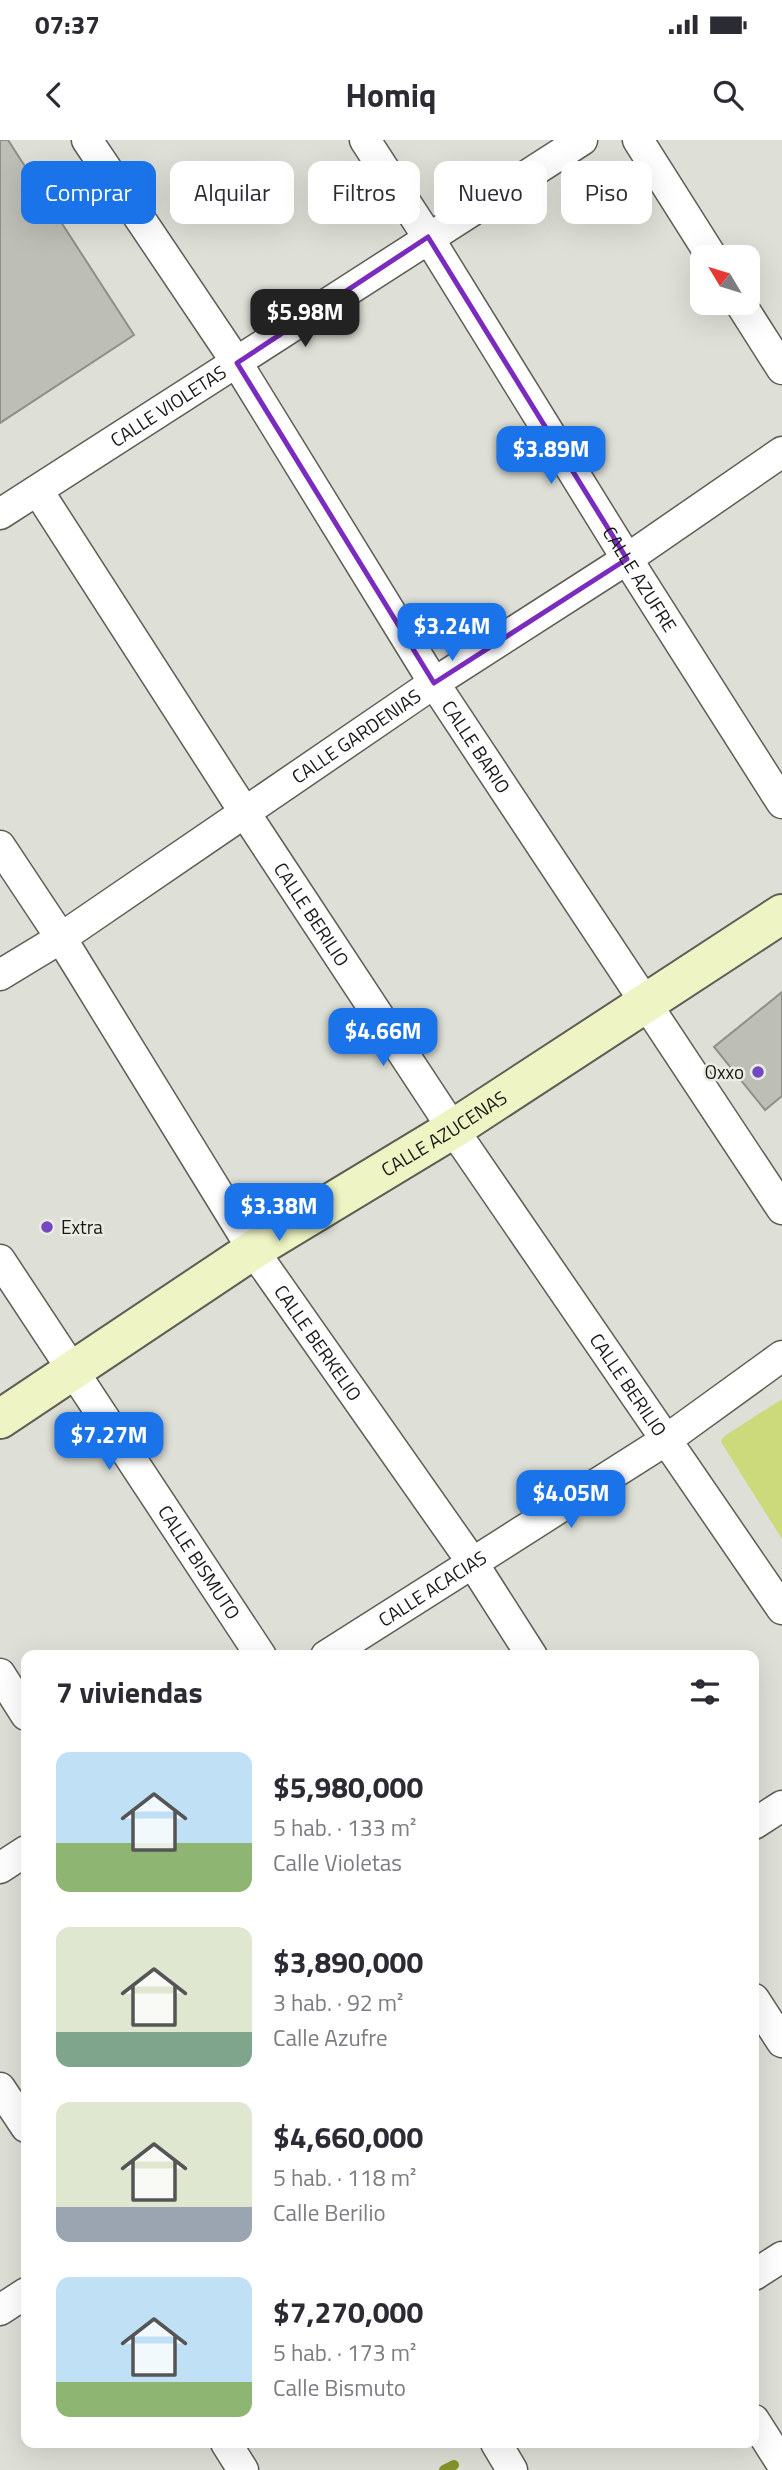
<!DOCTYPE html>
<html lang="es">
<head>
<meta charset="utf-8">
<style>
  :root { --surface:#fff; --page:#f2f2f3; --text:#2b2b33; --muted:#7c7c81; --accent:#1a73e8 }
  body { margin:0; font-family:"Titillium Web",sans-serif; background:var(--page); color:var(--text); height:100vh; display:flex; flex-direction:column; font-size:26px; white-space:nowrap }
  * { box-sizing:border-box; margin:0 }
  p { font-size:23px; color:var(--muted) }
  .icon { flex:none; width:38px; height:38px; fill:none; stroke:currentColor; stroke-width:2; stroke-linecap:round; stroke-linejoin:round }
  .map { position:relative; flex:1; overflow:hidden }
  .side { position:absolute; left:21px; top:1510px; width:738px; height:798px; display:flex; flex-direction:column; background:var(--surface); border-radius:14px; box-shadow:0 7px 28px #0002 }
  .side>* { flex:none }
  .top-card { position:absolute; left:21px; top:21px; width:740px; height:63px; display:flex; gap:14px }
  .needle { width:46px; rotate:308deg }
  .fabs { position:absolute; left:690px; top:105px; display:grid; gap:14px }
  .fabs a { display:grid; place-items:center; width:70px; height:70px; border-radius:14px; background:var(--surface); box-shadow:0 7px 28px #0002; font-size:35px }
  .price { position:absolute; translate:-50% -60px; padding:0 16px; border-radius:14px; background:var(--accent); color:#fff; font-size:23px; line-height:46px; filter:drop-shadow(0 2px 4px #0008) }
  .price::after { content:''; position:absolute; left:50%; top:42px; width:21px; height:16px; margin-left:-10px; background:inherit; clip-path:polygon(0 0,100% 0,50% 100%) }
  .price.selected { background:#222; color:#fff }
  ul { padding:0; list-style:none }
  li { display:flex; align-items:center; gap:21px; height:175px; padding:0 35px }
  li span { display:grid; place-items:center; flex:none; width:196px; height:140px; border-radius:14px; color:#555 }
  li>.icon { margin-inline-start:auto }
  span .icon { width:84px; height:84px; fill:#fffc; stroke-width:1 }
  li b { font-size:30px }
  h2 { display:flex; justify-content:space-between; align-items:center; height:84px; padding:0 35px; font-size:30px }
  .tag { padding:0 24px; border-radius:14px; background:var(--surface); box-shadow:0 7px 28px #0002; font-size:24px; line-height:63px }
  .tag.selected { background:var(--accent); color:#fff }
  .status { display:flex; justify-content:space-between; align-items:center; height:49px; padding:0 35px; background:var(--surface); direction:ltr }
  .status svg { height:19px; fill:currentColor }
  header { display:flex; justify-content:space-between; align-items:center; height:91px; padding:0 35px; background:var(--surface); font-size:32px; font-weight:700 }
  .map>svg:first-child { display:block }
  .green { fill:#cdda7c }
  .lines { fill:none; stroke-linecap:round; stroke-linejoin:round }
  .stream { stroke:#88942a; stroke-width:10 }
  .building { fill:#bdbeb5; stroke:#8e9087; stroke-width:2 }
  .street-casing { stroke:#5c5e55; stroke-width:33 }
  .secondary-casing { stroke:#5c5e55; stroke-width:42 }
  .street { stroke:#fff; stroke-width:30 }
  .secondary { stroke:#eff4c4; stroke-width:38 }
  .marked { fill:none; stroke:#7b2cbf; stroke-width:5; stroke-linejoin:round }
  .poi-dot { fill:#7349c1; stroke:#ebede4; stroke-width:2.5 }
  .labels { text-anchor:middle; stroke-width:5; stroke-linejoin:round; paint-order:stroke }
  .street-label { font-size:19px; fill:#181916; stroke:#ebede4 }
  .poi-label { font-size:19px; fill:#181916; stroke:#ebede4; text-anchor:end }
</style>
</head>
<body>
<div class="status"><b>07:37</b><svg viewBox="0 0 49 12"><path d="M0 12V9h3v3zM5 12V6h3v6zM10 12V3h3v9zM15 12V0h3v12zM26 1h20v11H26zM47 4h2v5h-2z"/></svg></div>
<header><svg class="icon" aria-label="back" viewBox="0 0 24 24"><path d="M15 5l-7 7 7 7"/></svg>Homiq<svg class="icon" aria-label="search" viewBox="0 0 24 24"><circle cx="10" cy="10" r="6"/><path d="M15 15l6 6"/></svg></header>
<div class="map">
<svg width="782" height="2330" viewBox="0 0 782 2330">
  <rect width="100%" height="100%" fill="#dee0d7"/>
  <path class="green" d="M782,1259V1399L721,1302L723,1297Z"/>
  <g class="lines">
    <path class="stream" d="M444,2330L454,2325"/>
  </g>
  <path class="building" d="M0,0H8L134,195L0,283Z
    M782,852V956L765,970L714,907Z"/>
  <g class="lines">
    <defs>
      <g id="street">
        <path id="s1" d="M87,0L237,223L434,543L782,1069"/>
        <path id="s2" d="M365,0L428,97L627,419L782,663"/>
        <path d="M638,0L712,117"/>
        <path d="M740,163L782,229"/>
        <path id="s3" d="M38,351L245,673L453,989L782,1469"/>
        <path id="s4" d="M0,374L582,0"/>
        <path id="s5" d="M0,706L61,798L253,1110L472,1422L532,1516"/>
        <path id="s6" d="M0,835L61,798L434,543L627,419L782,312"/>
        <path id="s7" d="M0,1120L261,1516"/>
        <path id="s8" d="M326,1516L666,1300L782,1216"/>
        <path d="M0,1534L26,1575"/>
        <path d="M754,1684L782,1666"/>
        <path d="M0,1728L26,1711"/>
        <path d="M754,1859L782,1902"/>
        <path d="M0,1948L26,1987"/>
        <path d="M754,2135L782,2117"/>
        <path d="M0,2170L26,2153"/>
        <path d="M754,2280L782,2324"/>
        <path d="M226,2303L243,2330"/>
        <path d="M496,2303L512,2330"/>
      </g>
      <g id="secondary">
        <path id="s9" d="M0,1279L253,1110L453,989L782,774"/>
      </g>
    </defs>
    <use href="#street" class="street-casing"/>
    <use href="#secondary" class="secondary-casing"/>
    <use href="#street" class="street"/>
    <use href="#secondary" class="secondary"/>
  </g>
  <path class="marked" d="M428,97L627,419L434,543L237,223Z"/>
  <g class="poi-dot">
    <circle cx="758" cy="932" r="7"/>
    <circle cx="47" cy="1087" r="7"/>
  </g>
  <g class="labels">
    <g class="street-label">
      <text dy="7" stroke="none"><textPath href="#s4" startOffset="200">CALLE VIOLETAS</textPath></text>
      <text dy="7" stroke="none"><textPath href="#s2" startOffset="518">CALLE AZUFRE</textPath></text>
      <text dy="7" stroke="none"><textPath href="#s6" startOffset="429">CALLE GARDENIAS</textPath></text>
      <text dy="7" stroke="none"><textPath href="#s1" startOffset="721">CALLE BARIO</textPath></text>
      <text dy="7" stroke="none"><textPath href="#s3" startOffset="504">CALLE BERILIO</textPath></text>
      <text dy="7" stroke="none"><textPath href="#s9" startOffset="528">CALLE AZUCENAS</textPath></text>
      <text dy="7" stroke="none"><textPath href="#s5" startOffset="590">CALLE BERKELIO</textPath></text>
      <text dy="7" stroke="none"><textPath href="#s3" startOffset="1071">CALLE BERILIO</textPath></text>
      <text dy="7" stroke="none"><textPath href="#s7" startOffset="362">CALLE BISMUTO</textPath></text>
      <text dy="7" stroke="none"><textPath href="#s8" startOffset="126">CALLE ACACIAS</textPath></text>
    </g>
    <g class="poi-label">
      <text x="744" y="939">Oxxo</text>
      <text x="61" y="1094" text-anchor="start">Extra</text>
    </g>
  </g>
</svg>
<div class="fabs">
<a><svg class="needle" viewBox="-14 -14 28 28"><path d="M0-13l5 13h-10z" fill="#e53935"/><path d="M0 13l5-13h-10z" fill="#7c7c81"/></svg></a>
</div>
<b class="price selected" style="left:305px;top:209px">$5.98M</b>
<b class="price" style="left:551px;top:346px">$3.89M</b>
<b class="price" style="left:452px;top:523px">$3.24M</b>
<b class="price" style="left:383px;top:928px">$4.66M</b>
<b class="price" style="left:279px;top:1103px">$3.38M</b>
<b class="price" style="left:109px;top:1332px">$7.27M</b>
<b class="price" style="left:571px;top:1390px">$4.05M</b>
<div class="top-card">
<a class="tag selected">Comprar</a>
<a class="tag">Alquilar</a>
<a class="tag">Filtros</a>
<a class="tag">Nuevo</a>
<a class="tag">Piso</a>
</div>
<section class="side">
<h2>7 viviendas<svg class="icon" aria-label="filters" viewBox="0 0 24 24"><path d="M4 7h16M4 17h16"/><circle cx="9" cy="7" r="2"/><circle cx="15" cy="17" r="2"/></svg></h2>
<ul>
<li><span style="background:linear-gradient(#bfe0f5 65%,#8fb573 0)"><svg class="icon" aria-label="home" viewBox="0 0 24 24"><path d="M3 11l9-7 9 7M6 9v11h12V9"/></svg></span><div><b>$5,980,000</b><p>5 hab. · 133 m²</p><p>Calle Violetas</p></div></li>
<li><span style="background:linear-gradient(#dfe7d0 75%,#7fa58c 0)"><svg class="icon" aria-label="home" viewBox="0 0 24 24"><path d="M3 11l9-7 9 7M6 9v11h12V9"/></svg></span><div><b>$3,890,000</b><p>3 hab. · 92 m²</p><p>Calle Azufre</p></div></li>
<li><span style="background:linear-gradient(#dfe7d0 75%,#9aa5b1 0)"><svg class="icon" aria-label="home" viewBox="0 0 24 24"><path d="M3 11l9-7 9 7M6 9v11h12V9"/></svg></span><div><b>$4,660,000</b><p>5 hab. · 118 m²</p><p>Calle Berilio</p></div></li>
<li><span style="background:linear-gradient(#bfe0f5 75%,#8fb573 0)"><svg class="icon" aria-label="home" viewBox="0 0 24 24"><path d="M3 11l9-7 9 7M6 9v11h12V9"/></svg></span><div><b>$7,270,000</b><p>5 hab. · 173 m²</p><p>Calle Bismuto</p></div></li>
</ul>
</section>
</div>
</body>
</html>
